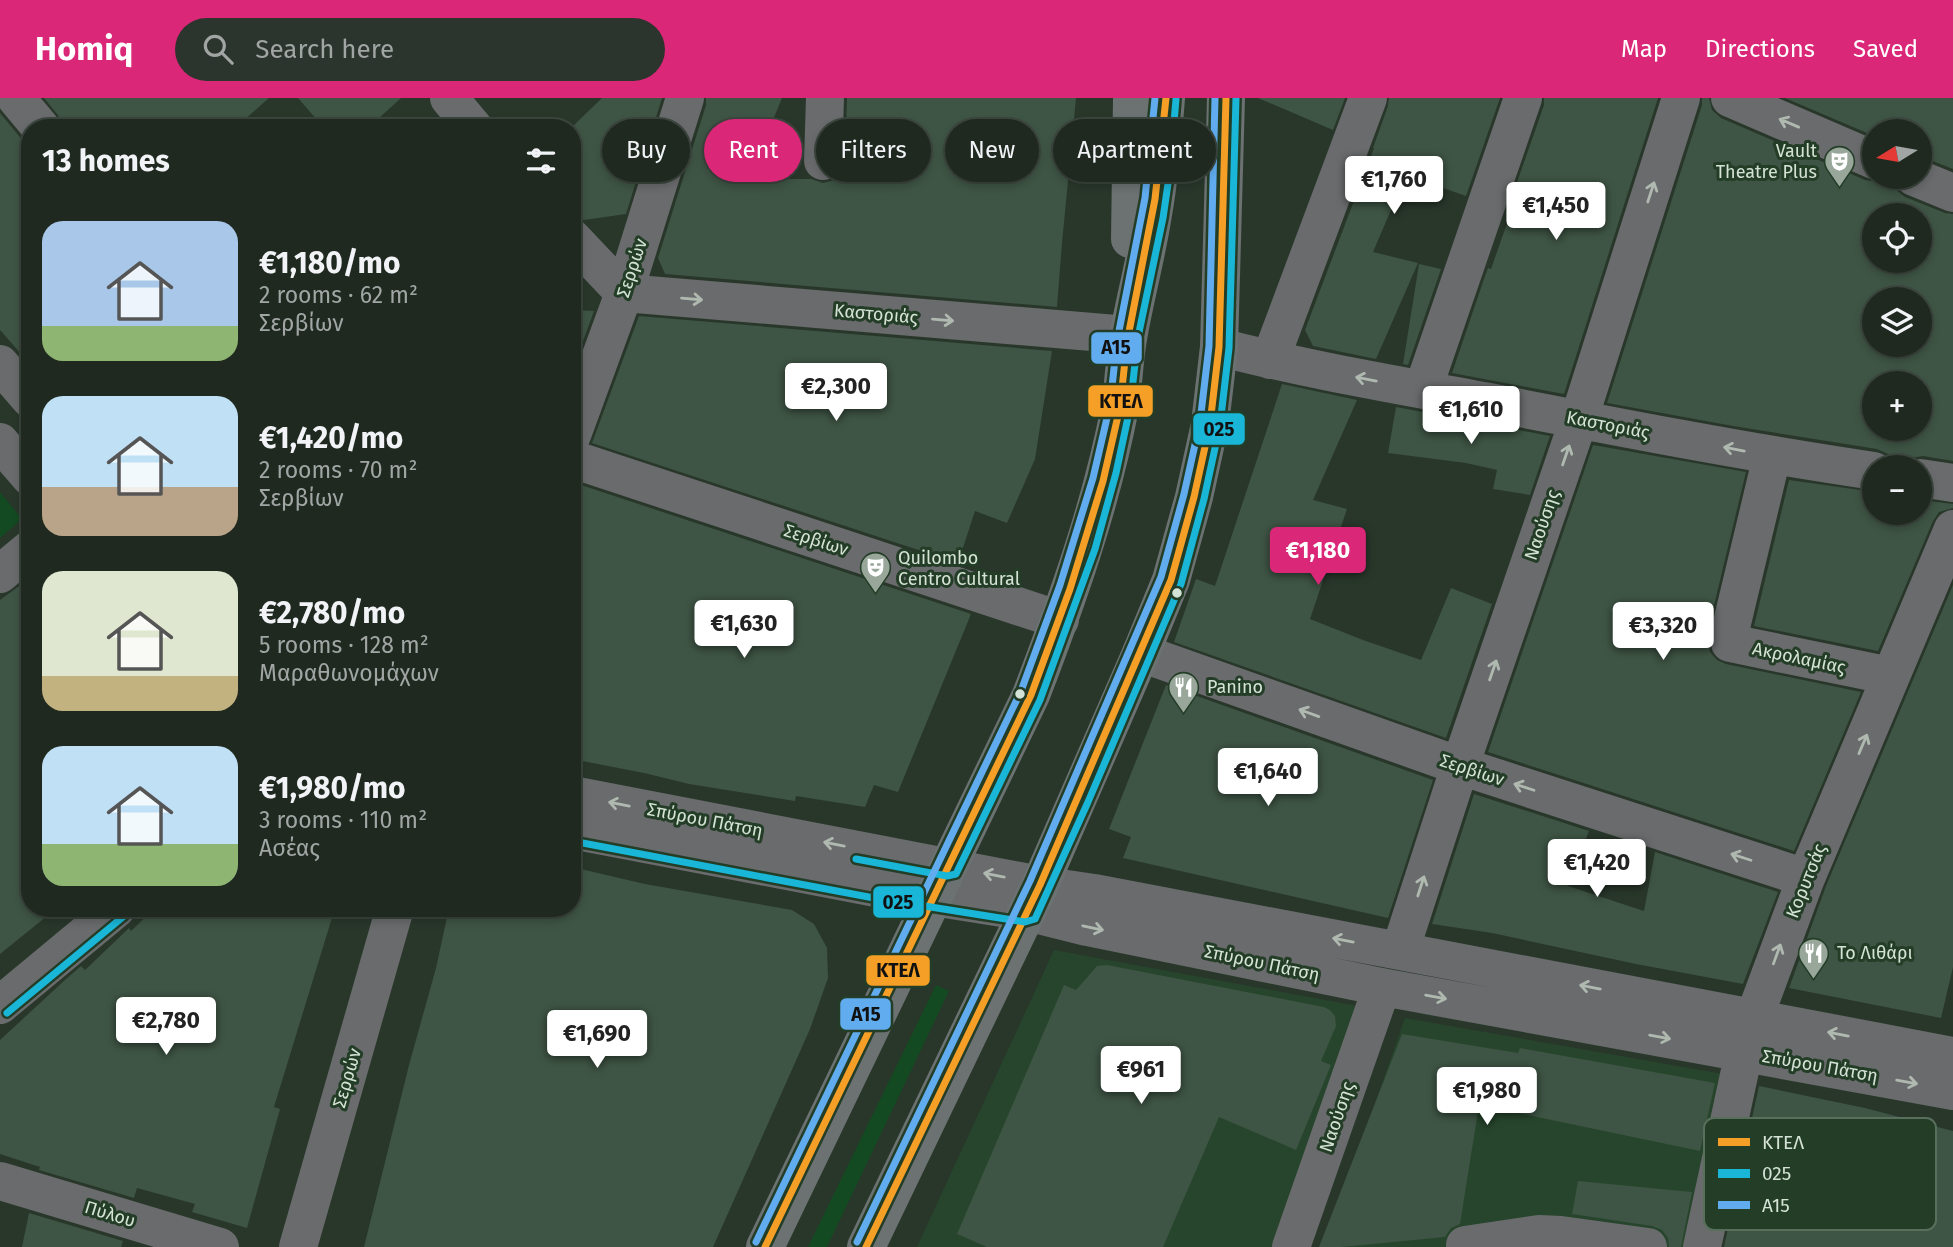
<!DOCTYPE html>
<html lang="en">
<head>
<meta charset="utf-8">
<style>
  :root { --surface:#1f2920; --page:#2c352d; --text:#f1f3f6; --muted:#a1a6a5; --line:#3c453e; --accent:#db2777 }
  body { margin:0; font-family:"Fira Sans",sans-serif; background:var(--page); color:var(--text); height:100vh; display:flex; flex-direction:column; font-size:26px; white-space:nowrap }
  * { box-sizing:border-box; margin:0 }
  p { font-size:23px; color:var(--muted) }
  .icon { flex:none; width:38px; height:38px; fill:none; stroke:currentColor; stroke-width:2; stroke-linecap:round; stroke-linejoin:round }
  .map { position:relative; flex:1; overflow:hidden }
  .panel { position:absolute; left:21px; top:21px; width:560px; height:798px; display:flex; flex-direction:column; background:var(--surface); border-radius:28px; box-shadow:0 4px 10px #0003,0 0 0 2px var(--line) }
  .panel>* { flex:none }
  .hud { position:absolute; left:602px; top:21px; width:665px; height:63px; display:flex; gap:14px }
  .needle { width:46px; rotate:259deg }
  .controls { position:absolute; left:1862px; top:21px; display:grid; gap:14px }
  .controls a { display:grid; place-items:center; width:70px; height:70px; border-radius:50%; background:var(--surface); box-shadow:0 4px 10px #0003,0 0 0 2px var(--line); font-size:35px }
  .price { position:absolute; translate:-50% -60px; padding:0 16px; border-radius:7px; background:#fff; color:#222; font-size:23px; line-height:46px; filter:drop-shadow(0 2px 4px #0008) }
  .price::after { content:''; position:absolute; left:50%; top:42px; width:21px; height:16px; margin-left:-10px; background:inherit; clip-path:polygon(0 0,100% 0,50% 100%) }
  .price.active { background:var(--accent); color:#fff }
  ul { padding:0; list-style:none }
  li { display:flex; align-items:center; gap:21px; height:175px; padding:0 21px }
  li span { display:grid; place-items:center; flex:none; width:196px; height:140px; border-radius:21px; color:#555 }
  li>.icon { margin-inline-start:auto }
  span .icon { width:84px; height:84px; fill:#fffc; stroke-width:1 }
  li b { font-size:30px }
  h2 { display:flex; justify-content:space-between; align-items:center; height:84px; padding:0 21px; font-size:30px }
  .tag { padding:0 24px; border-radius:32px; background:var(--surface); box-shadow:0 4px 10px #0003,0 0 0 2px var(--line); font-size:24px; line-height:63px }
  .tag.active { background:var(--accent); color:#fff }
  header { display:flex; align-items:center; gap:42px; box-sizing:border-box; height:98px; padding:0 35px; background:var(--accent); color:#fff }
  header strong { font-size:33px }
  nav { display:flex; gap:38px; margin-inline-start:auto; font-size:24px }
  .search { width:490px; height:63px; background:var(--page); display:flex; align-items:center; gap:18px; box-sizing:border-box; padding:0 24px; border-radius:38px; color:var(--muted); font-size:26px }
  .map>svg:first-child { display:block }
  .built { fill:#27452c }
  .green { fill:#144a21 }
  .building { fill:#3e5444; fill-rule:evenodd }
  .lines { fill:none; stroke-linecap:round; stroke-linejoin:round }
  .minor { stroke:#696b6c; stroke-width:38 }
  .highway { stroke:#6c7171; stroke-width:38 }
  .bus-1-casing { stroke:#233d27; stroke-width:12 }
  .bus-2-casing { stroke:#233d27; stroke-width:12 }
  .bus-3-casing { stroke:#233d27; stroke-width:12 }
  .bus-1 { stroke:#f59f27; stroke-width:7 }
  .bus-2 { stroke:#1ab6d8; stroke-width:7 }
  .bus-3 { stroke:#60acee; stroke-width:7 }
  .oneway { stroke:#afb9b0 }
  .bus-dot { fill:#d4e3d5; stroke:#233d27; stroke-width:2.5 }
  .labels { text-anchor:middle; stroke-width:6; stroke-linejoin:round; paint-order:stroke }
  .poi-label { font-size:18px; fill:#d4e3d5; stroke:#233d27; text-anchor:start }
  .street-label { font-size:18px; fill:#d4e3d5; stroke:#233d27 }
  .key { fill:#233d27; stroke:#586f5b; stroke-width:2 }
  .key-label { font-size:19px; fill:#d4e3d5 }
  .line-badge { stroke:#233d27; stroke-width:2.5 }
  .pale-badge-label { font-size:19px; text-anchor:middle; font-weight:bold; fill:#111 }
</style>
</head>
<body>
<header>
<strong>Homiq</strong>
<div class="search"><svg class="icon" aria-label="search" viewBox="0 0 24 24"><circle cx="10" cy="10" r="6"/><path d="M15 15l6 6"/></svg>Search here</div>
<nav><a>Map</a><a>Directions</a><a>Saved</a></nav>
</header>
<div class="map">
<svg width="1953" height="1149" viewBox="0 0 1953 1149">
  <rect width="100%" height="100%" fill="#29372b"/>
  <path class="built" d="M1054,852L1374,911L1292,1149H917Z
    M1405,920L1729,977L1687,1149H1325Z"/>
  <path class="green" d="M0,394L22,421L0,440Z
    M936,887L949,893L827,1149H808Z"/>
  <path class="building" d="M44,0H269L235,30H62L58,17Z
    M298,0H401L368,30H324Z
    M602,0H662L626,116L584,122L579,119H572V29Z
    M706,0H782L749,81H811L823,85L834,82L842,74L845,64L847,0H1076L1062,145L1057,209L665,176L658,160L706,7Z
    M1258,0H1345L1333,32Z
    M1389,0H1500L1466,98L1406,77L1373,154L1418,165L1376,261L1313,248L1305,232L1374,50H1373L1388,8Z
    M1544,0H1658L1564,296L1452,275L1485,178L1488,170L1491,171L1511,114L1507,113L1544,7Z
    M1702,0H1709L1712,12L1721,20L1865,82L1877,84L1888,79H1893L1896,92L1905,99L1945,115L1953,116V363L1923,358L1911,360L1902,369H1895L1894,364L1888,356L1877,351L1733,328L1607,305L1702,7ZM1874,117H1920V163H1874ZM1874,201H1920V247H1874ZM1874,285H1920V331H1874Z
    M1785,0H1953V71L1920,58V33H1874V38Z
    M0,15L24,44L30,48V266L0,232Z
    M1419,166L1441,171L1408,267L1403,266Z
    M572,212L594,213L572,273Z
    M639,218L1052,253L1035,361L1007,425L975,413L958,465L592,345Z
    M1282,286L1357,302L1313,402L1347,411L1310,521L1363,542L1421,562L1451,490L1492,506L1446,640L1174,544L1196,481L1215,488Z
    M1396,309L1550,338L1530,397L1493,391L1497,372L1466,365L1388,355Z
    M1593,347L1746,374L1711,520L1708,543L1710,554L1717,562L1726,566L1861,594L1794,753L1488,654Z
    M1789,382L1874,394V415H1920V402L1953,406V410L1939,414L1933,423L1878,553L1754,528Z
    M572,384L971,516L898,694L874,687L865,709L796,698L795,703L689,686L644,675L572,661Z
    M30,480V810H57L0,856V502Z
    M1953,487V869L1941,920L1789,890L1826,788Z
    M1166,587L1433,682L1388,820L1123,760L1131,739L1109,731Z
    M1474,696L1589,733L1568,788L1644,813L1655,754L1778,794L1743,886L1636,866L1492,835L1432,826Z
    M572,769L645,786L792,812L814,826L827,850L828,880L810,931L713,1149H364L409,967L436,870L449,810H572Z
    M155,810H335L274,1009L280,1011L247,1130L192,1114L195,1106L137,1090L134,1100L39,1072L40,1069L0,1056V942L66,881L81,868L85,872L129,830L131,833Z
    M1107,867L1324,909L1330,912L1335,918L1336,928L1321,963L1331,967L1296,1052L1219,1019L1163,1149H987L957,1136L1064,887L1076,892L1097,868Z
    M1402,936L1518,955L1520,950L1715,985L1700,1053L1479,1007L1460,1126L1451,1130L1445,1139L1342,1149H1319Z
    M1759,988L1865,1010L1953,1033V1149H1724L1735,1098L1751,1099L1756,1064L1743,1061Z
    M1578,1083L1692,1094L1681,1149H1669L1668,1140L1662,1132L1652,1128L1572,1116Z
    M29,1115L123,1143L121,1149H22Z"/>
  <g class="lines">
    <path class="minor" d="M16,0L41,30
      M449,0L474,30
      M1730,0L1874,62
      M823,63L825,0
      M1914,79L1953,95
      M572,140L624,195L1128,237
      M1219,249C1308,272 1398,287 1489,304C1617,329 1745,354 1874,373
      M1270,262L1368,0
      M0,266L30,301
      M1423,291L1523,0
      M572,337L624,195L685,0
      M0,344L30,379
      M1772,358L1732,525L1730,545L1891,578
      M572,361L1060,522
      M1920,380L1953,385
      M0,476L30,451
      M1141,555L1460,668L1806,780
      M572,697L1040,787L1094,795L1953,958
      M572,732L876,790L1027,814L1087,829L1382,889L1953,993
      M1400,853L1460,668L1579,321L1681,0
      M0,907L117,810
      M0,1083L220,1149
      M1465,1147L1539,1136L1561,1137L1648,1149
      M298,1149L395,810
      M1291,1149L1382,889
      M1702,1149L1744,954L1754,920L1806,780L1953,431"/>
    <path class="highway" d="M1130,141L1132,0
      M765,1149L1031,597C1067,503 1101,408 1120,309C1124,285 1124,260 1129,235C1136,195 1147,156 1153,116C1160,77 1163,39 1166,0
      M866,1149L1040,787L1141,555L1171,482L1194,399L1210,326L1219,249L1226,0"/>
    <defs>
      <path id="bus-1" d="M765,1149L1031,597L1070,491L1103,383L1120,309L1127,244L1155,101L1166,0
        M866,1149L1040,787L1171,482L1194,399L1210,326L1219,249L1226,0"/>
      <path id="bus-2" d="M572,743L874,800L1025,824L1035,821L1088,704L1181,486L1204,401L1220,327L1229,250L1236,0
        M856,761L947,778L956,776L1040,602L1095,451L1116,375L1130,310L1138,239L1163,120L1170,72L1176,1
        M7,915L124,818"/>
      <path id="bus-3" d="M756,1144L1021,593L1060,487L1093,380L1110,307L1117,243L1145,100L1155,0
        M857,1144L1030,783L1161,479L1184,396L1200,324L1209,248L1215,0"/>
    </defs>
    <use href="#bus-1" class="bus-1-casing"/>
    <use href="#bus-2" class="bus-2-casing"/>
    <use href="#bus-3" class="bus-3-casing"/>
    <use href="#bus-1" class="bus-1"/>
    <use href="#bus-2" class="bus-2"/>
    <use href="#bus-3" class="bus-3"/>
  </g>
  <defs><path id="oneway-shaft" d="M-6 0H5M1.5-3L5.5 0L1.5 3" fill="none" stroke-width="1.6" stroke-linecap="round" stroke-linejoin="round" transform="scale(1.75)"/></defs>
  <g class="oneway">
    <use href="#oneway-shaft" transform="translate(1789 25) rotate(-157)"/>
    <use href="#oneway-shaft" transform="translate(1651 94) rotate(-72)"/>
    <use href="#oneway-shaft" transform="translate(692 201) rotate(5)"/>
    <use href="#oneway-shaft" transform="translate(943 222) rotate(5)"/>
    <use href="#oneway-shaft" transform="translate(1366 281) rotate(-169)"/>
    <use href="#oneway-shaft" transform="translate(1734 351) rotate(-169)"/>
    <use href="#oneway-shaft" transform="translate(1566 357) rotate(-71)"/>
    <use href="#oneway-shaft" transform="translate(1493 572) rotate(-71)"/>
    <use href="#oneway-shaft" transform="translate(1309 615) rotate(-160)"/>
    <use href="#oneway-shaft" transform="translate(1863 646) rotate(-67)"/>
    <use href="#oneway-shaft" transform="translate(1524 689) rotate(-162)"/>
    <use href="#oneway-shaft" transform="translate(619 706) rotate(-169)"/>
    <use href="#oneway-shaft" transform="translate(834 746) rotate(-169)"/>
    <use href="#oneway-shaft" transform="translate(1741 759) rotate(-162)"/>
    <use href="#oneway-shaft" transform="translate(994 777) rotate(-169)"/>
    <use href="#oneway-shaft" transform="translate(1421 788) rotate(-72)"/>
    <use href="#oneway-shaft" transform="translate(1093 830) rotate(12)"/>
    <use href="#oneway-shaft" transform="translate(1343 842) rotate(-169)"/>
    <use href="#oneway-shaft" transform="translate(1777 856) rotate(-70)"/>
    <use href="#oneway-shaft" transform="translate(1590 889) rotate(-169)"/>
    <use href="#oneway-shaft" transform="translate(1436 899) rotate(10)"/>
    <use href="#oneway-shaft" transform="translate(1838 936) rotate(-169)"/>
    <use href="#oneway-shaft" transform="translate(1660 939) rotate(10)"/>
    <use href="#oneway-shaft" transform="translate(1907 984) rotate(10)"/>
  </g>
  <defs>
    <symbol id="theatre-pin" viewBox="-11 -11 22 30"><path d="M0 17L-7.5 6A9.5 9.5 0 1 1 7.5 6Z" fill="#98a79a" stroke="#233d27"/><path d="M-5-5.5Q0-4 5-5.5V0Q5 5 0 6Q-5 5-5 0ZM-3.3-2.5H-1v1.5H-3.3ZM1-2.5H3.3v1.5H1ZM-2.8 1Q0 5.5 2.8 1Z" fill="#fff"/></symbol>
    <symbol id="restaurant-pin" viewBox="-11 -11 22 30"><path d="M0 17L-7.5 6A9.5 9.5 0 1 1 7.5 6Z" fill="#98a79a" stroke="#233d27"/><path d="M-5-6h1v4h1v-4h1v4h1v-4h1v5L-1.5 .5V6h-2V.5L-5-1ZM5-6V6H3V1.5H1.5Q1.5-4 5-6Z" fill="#fff"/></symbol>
  </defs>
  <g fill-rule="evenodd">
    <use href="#theatre-pin" x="1822" y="46" width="35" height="47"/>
    <use href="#theatre-pin" x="858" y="452" width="35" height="47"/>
    <use href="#restaurant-pin" x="1166" y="572" width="35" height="47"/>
    <use href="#restaurant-pin" x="1796" y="838" width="35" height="47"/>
  </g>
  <g class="bus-dot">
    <circle cx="1177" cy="495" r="6"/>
    <circle cx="1020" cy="596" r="6"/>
  </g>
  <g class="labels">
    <g class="poi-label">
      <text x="1817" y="59" text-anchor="end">Vault<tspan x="1817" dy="21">Theatre Plus</tspan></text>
      <text x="898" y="466">Quilombo<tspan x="898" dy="21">Centro Cultural</tspan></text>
      <text x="1207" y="595">Panino</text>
      <text x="1837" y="861">Το Λιθάρι</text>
    </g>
    <g class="street-label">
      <text transform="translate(632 170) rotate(-72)" y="6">Σερρών</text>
      <text transform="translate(876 216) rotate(5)" y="6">Καστοριάς</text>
      <text transform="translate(1608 327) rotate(11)" y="6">Καστοριάς</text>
      <text transform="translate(1542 427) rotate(-71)" y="6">Ναούσης</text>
      <text transform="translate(816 442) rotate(18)" y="6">Σερβίων</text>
      <text transform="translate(1799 560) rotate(12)" y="6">Ακρολαμίας</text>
      <text transform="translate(1472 672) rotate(18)" y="6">Σερβίων</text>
      <text transform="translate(705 722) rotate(11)" y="6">Σπύρου Πάτση</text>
      <text transform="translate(1806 783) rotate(-68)" y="6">Κορυτσάς</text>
      <text transform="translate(1262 865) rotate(12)" y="6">Σπύρου Πάτση</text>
      <text transform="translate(1820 968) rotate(10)" y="6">Σπύρου Πάτση</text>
      <text transform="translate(347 980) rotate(-74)" y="6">Σερρών</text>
      <text transform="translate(1337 1019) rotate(-71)" y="6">Ναούσης</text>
      <text transform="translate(110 1116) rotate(17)" y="6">Πύλου</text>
    </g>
  </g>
  <rect x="1704" y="1020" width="232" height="112" rx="10" class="key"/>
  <rect x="1718" y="1040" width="32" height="8" fill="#f59f27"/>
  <rect x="1718" y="1071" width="32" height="9" fill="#1ab6d8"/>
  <rect x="1718" y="1103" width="32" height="8" fill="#60acee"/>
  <g class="key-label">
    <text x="1762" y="1051">ΚΤΕΛ</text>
    <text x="1762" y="1082">025</text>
    <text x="1762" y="1114">Α15</text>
  </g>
  <g class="line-badge">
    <rect x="1090" y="233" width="53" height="34" rx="7" fill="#60acee"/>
    <rect x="1087" y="286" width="67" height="34" rx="7" fill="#f59f27"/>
    <rect x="1192" y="314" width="54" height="34" rx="7" fill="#1ab6d8"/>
    <rect x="872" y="787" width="53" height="34" rx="7" fill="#1ab6d8"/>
    <rect x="865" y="856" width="66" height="33" rx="7" fill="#f59f27"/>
    <rect x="839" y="899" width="53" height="34" rx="7" fill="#60acee"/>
  </g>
  <g class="pale-badge-label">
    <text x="1116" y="256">Α15</text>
    <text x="1121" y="310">ΚΤΕΛ</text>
    <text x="1219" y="338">025</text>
    <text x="898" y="811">025</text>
    <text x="898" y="879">ΚΤΕΛ</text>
    <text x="866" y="923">Α15</text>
  </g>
</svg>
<div class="controls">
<a><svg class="needle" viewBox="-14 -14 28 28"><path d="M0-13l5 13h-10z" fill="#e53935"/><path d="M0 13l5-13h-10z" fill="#a1a6a5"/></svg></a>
<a><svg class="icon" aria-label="locate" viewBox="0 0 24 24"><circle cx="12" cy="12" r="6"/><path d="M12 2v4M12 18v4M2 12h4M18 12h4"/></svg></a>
<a><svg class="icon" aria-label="layers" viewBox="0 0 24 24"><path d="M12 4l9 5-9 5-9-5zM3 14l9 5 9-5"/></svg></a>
<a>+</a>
<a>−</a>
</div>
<b class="price" style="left:1394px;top:118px">€1,760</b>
<b class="price" style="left:1556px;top:144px">€1,450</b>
<b class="price" style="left:836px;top:325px">€2,300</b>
<b class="price" style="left:1471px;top:348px">€1,610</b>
<b class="price active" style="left:1318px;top:489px">€1,180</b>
<b class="price" style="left:744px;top:562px">€1,630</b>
<b class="price" style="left:1663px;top:564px">€3,320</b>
<b class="price" style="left:1268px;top:710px">€1,640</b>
<b class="price" style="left:1597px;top:801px">€1,420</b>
<b class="price" style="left:166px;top:959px">€2,780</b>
<b class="price" style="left:597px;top:972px">€1,690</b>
<b class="price" style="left:1141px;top:1008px">€961</b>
<b class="price" style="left:1487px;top:1029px">€1,980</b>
<div class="hud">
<a class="tag">Buy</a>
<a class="tag active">Rent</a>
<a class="tag">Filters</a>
<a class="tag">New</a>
<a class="tag">Apartment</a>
</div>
<section class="panel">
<h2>13 homes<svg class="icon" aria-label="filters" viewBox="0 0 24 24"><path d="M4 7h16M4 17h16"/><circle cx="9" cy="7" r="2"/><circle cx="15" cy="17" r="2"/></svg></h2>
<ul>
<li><span style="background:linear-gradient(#a9c7e8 75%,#8fb573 0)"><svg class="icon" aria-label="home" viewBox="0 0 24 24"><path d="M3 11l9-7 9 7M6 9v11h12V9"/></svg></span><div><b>€1,180/mo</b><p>2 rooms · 62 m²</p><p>Σερβίων</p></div></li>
<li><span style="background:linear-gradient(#bfe0f5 65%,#b9a48a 0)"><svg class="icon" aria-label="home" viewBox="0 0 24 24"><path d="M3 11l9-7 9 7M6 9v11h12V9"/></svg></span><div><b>€1,420/mo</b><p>2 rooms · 70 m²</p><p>Σερβίων</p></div></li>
<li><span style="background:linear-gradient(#dfe7d0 75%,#c2b280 0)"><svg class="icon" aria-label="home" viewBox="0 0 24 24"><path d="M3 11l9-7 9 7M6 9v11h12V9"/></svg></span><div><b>€2,780/mo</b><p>5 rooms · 128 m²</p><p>Μαραθωνομάχων</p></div></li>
<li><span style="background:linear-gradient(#bfe0f5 70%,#8fb573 0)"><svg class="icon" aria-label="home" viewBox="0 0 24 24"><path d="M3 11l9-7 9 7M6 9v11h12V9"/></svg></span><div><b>€1,980/mo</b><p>3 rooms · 110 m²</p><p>Ασέας</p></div></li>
</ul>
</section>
</div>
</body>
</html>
